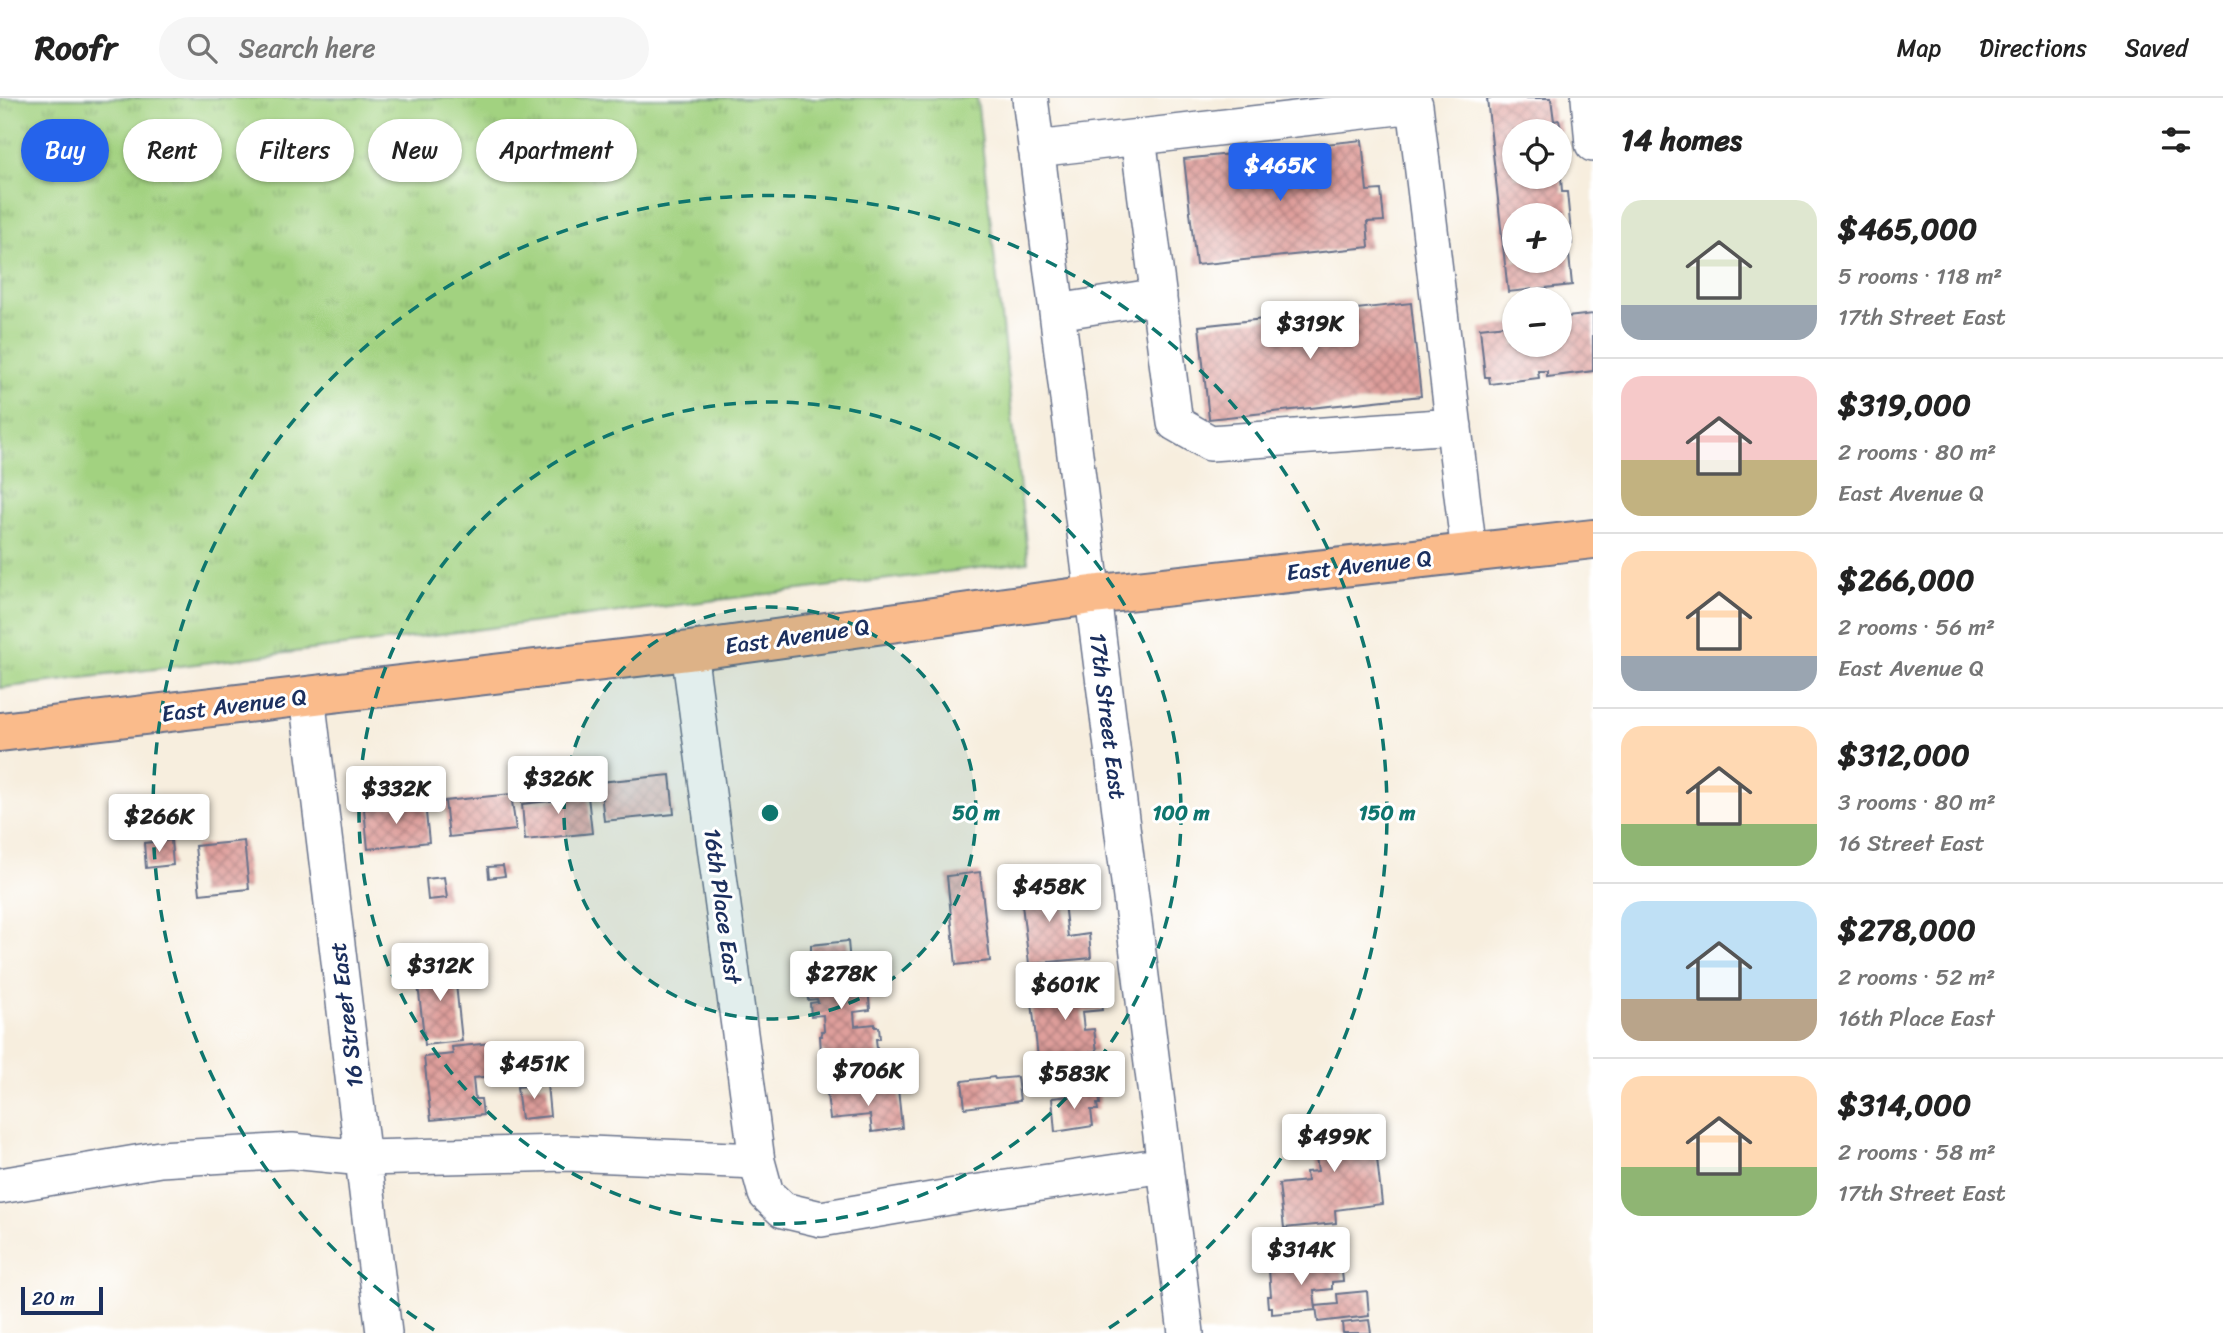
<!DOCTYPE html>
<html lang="en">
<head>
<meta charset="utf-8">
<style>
  :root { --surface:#fff; --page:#f6f6f6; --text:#222; --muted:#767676; --line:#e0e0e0; --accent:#2563eb }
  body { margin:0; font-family:Sriracha,sans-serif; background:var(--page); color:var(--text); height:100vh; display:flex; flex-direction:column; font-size:26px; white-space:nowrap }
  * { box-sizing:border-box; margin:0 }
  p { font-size:23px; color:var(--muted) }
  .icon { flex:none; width:38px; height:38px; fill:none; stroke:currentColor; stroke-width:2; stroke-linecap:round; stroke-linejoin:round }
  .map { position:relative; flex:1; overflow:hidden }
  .side { display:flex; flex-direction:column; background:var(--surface); width:630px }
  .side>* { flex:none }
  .guide { position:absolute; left:21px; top:21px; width:665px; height:63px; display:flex; gap:14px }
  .tools { position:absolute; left:1502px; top:21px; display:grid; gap:14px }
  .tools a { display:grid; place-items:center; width:70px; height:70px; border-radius:50%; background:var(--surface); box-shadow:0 2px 5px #0004; font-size:35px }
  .scale { position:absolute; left:21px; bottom:18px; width:82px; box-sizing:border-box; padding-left:7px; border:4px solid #1b2f5e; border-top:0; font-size:19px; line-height:24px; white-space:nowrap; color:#1b2f5e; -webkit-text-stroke:5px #fff; paint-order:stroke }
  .price { position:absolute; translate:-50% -60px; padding:0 16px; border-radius:7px; background:#fff; color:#222; font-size:23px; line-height:46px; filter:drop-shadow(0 2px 4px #0008) }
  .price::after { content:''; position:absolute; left:50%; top:42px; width:21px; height:16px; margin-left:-10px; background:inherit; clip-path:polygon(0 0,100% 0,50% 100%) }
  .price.selected { background:var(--accent); color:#fff }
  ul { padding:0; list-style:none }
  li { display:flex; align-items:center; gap:21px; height:175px; padding:0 28px }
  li+li { border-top:2px solid var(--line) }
  li span { display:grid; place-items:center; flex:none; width:196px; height:140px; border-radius:21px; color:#555 }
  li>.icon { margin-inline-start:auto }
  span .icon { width:84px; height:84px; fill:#fffc; stroke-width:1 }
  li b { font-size:30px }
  h2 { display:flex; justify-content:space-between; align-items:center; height:84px; padding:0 28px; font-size:30px }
  .chip { padding:0 24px; border-radius:32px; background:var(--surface); box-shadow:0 2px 5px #0004; font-size:24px; line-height:63px }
  .chip.selected { background:var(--accent); color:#fff }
  header { display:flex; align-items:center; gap:42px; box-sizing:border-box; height:98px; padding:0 35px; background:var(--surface); border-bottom:2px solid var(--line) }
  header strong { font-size:33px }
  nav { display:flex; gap:38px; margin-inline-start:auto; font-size:24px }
  .search { width:490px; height:63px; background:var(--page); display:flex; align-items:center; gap:18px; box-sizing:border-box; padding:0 24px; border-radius:38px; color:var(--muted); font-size:26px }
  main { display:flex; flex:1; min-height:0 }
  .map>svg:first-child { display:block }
  .grass { fill:url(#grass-tufts); stroke:#5e806f; stroke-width:2 }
  .building { fill:url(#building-cross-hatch); fill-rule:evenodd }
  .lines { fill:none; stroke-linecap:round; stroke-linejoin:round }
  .minor-casing { stroke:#68728b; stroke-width:38 }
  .major-casing { stroke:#68728b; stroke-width:42 }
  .minor { stroke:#fff; stroke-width:35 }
  .major { stroke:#fabb8b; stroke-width:38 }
  .ring { fill:none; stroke:#0f766e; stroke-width:3.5; stroke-dasharray:12 9 }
  .labels { text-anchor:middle; stroke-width:6; stroke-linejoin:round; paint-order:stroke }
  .street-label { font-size:23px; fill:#1b2f5e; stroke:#fff }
  .centre { fill:#0f766e; stroke:#fff; stroke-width:3.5 }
  .ring-label { font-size:21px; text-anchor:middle; font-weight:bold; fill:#0f766e; stroke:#fff; stroke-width:6; stroke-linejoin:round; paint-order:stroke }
</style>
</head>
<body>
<header>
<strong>Roofr</strong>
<div class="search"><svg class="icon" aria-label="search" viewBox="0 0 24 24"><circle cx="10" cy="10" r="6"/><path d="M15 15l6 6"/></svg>Search here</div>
<nav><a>Map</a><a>Directions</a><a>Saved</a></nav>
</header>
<main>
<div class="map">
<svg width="1593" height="1235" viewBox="0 0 1593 1235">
  <defs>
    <pattern id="grass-tufts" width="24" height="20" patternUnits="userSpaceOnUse" patternTransform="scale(1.75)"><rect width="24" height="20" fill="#a2d280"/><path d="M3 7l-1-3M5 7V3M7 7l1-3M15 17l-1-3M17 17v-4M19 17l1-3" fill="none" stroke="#83ab6c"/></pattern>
    <pattern id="building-cross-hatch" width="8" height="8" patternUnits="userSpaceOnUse" patternTransform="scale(1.75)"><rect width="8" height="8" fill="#df9f9b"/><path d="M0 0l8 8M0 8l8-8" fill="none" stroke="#b48282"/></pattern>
  </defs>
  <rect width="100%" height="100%" fill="#fff"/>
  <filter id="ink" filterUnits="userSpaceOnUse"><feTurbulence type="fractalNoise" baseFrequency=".0143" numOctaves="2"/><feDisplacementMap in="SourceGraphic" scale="14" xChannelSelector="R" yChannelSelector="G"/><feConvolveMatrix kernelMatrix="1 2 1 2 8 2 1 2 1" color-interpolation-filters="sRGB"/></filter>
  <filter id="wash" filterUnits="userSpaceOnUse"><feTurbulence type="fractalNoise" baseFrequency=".00686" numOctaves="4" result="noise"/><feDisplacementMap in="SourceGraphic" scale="28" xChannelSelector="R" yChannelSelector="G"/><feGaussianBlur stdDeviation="1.57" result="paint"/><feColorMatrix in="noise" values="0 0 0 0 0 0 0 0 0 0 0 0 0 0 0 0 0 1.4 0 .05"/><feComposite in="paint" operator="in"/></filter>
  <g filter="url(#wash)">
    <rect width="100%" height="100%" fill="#f7eede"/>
    <path class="grass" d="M0,0H977L1028,464L0,590Z"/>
    <g id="blocks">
      <path class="building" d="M1487,0H1551L1554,23L1559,22L1561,33H1514V79H1561L1562,94H1567L1572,146L1568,147L1572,187L1508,194ZM1514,117H1559V163H1514Z
        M1559,38H1561L1565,75L1559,76Z
        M1362,42L1367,93L1381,92L1384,123L1367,124L1369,149L1196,167L1184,61Z
        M1411,205L1421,298L1209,321L1199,228Z
        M1593,216V273L1547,279V273H1538L1539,280L1490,286L1489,279H1485L1480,230L1514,226V247H1559V220Z
        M670,677L674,716L604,723L600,684Z
        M587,689L592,735L525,742L522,706L567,701L566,691Z
        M511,696L516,732L449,739L445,703Z
        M425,705L429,744L368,751L364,711Z
        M171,742L173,767L146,770L144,745Z
        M244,743L249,791L200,796L195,748Z
        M503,768L505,778L489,780L488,769Z
        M980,774L990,863L956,867L947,778Z
        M1056,777L1059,806L1064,805L1068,839L1089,836L1091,860L1029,866L1019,781Z
        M444,779L447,800L428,802L426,781Z
        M848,843L850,866L863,865L867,877L870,912L854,914L855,928L875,926V929H879L880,941H876L878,961L863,963L865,985L830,989L828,970H826L824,953L821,954L820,938H822L821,933H824L823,917L811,918L810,905L818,904L817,901L808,902L803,856L811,855V847Z
        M461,865L463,885L456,886L462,943L425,947L416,869Z
        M1099,889L1102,912L1082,914L1084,932L1094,931L1097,953L1038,960L1032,904L1048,902L1047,894Z
        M491,945L494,978L473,980L475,1001H481L483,1017L431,1022L424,959L453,956L452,949Z
        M994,979L995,981L1017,979L1020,1003L965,1010L962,983Z
        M547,986L550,1018L521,1021L517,989Z
        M898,991L902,1030L872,1034L870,1017L830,1021L827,996L868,992V994Z
        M1099,995L1100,1006H1097L1098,1012H1091L1093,1028L1055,1034L1052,1000Z
        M1360,1022V1025L1373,1024L1382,1106L1335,1112L1336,1125L1284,1130L1279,1086L1307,1083L1306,1074L1318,1073L1315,1052L1303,1053L1300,1028Z
        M1341,1165L1343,1183L1332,1184V1191L1314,1193L1316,1212L1272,1216V1209H1268L1267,1198H1271L1269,1172Z
        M1367,1193L1369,1218L1318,1224L1316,1208L1338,1206L1337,1196Z
        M1369,1222L1371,1235H1343L1342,1225Z"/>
    </g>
  </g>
  <g filter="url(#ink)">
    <use href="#blocks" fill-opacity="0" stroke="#68728b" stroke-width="2"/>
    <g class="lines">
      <defs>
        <path id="minor" d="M1030,0L1186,1235
          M1589,0L1593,46
          M1138,39L1175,325L1210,345L1454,328
          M1036,51L1415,7L1469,455
          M1057,214L1159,198
          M689,553L757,1063L766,1096L783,1112L821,1121L973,1095L1165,1067
          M307,598L384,1235
          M0,1088L160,1061L292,1053L363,1060L566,1055L757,1063"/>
        <path id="major" d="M0,634L689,553L1092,497L1593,441"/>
      </defs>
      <use href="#minor" class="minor-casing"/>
      <use href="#major" class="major-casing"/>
      <use href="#minor" class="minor"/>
      <use href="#major" class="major"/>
    </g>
  </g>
  <circle cx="770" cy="715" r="206" fill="#0f766e" fill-opacity=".12"/>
  <g class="ring">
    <circle cx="770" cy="715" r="206"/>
    <circle cx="770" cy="715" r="411"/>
    <path d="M434 1232A617 617 0 1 1 1106 1232"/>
  </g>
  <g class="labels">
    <g class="street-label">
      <text transform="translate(1359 467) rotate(-6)" y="8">East Avenue Q</text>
      <text transform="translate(797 538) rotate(-8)" y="8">East Avenue Q</text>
      <text transform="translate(234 607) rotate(-7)" y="8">East Avenue Q</text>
      <text transform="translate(1108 618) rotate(83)" y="8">17th Street East</text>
      <text transform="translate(723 808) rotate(82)" y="8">16th Place East</text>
      <text transform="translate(346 917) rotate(-97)" y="8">16 Street East</text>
    </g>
  </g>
  <circle cx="770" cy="715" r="10" class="centre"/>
  <g class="ring-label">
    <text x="976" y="722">50 m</text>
    <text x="1181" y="722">100 m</text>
    <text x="1387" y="722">150 m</text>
  </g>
</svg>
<div class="tools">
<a><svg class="icon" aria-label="locate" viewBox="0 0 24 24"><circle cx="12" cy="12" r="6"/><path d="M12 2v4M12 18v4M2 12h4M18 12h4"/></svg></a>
<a>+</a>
<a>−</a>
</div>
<div class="scale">20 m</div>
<b class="price selected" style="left:1280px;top:105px">$465K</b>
<b class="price" style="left:1310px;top:263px">$319K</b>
<b class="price" style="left:558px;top:718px">$326K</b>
<b class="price" style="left:396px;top:728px">$332K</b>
<b class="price" style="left:159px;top:756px">$266K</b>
<b class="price" style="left:1049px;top:826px">$458K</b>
<b class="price" style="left:440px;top:905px">$312K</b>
<b class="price" style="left:841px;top:913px">$278K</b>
<b class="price" style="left:1065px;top:924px">$601K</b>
<b class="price" style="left:534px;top:1003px">$451K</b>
<b class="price" style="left:868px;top:1010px">$706K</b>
<b class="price" style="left:1074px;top:1013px">$583K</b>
<b class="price" style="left:1334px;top:1076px">$499K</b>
<b class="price" style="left:1301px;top:1189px">$314K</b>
<div class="guide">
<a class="chip selected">Buy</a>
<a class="chip">Rent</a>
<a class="chip">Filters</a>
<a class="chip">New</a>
<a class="chip">Apartment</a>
</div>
</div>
<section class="side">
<h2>14 homes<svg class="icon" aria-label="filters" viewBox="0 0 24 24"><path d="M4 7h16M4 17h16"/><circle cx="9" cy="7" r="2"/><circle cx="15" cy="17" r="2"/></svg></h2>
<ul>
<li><span style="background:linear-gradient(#dfe7d0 75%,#9aa5b1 0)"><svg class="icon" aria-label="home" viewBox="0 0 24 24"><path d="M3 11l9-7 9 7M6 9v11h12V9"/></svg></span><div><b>$465,000</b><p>5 rooms · 118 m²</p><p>17th Street East</p></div></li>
<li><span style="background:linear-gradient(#f6c9c9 60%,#c2b280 0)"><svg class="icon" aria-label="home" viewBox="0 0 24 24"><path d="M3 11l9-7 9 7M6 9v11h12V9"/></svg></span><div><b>$319,000</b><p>2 rooms · 80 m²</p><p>East Avenue Q</p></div></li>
<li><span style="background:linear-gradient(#ffd9b3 75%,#9aa5b1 0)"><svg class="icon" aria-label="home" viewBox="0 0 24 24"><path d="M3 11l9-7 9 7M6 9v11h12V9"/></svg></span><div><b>$266,000</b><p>2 rooms · 56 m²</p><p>East Avenue Q</p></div></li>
<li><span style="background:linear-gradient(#ffd9b3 70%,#8fb573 0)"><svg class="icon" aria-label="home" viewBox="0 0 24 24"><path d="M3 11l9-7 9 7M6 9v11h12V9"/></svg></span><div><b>$312,000</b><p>3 rooms · 80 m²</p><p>16 Street East</p></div></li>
<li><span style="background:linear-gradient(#bfe0f5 70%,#b9a48a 0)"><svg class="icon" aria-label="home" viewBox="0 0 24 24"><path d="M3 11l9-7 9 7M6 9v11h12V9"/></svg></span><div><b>$278,000</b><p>2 rooms · 52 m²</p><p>16th Place East</p></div></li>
<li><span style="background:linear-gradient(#ffd9b3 65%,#8fb573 0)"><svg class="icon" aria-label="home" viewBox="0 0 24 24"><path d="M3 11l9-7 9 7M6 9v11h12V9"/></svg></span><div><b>$314,000</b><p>2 rooms · 58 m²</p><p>17th Street East</p></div></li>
</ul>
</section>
</main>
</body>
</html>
